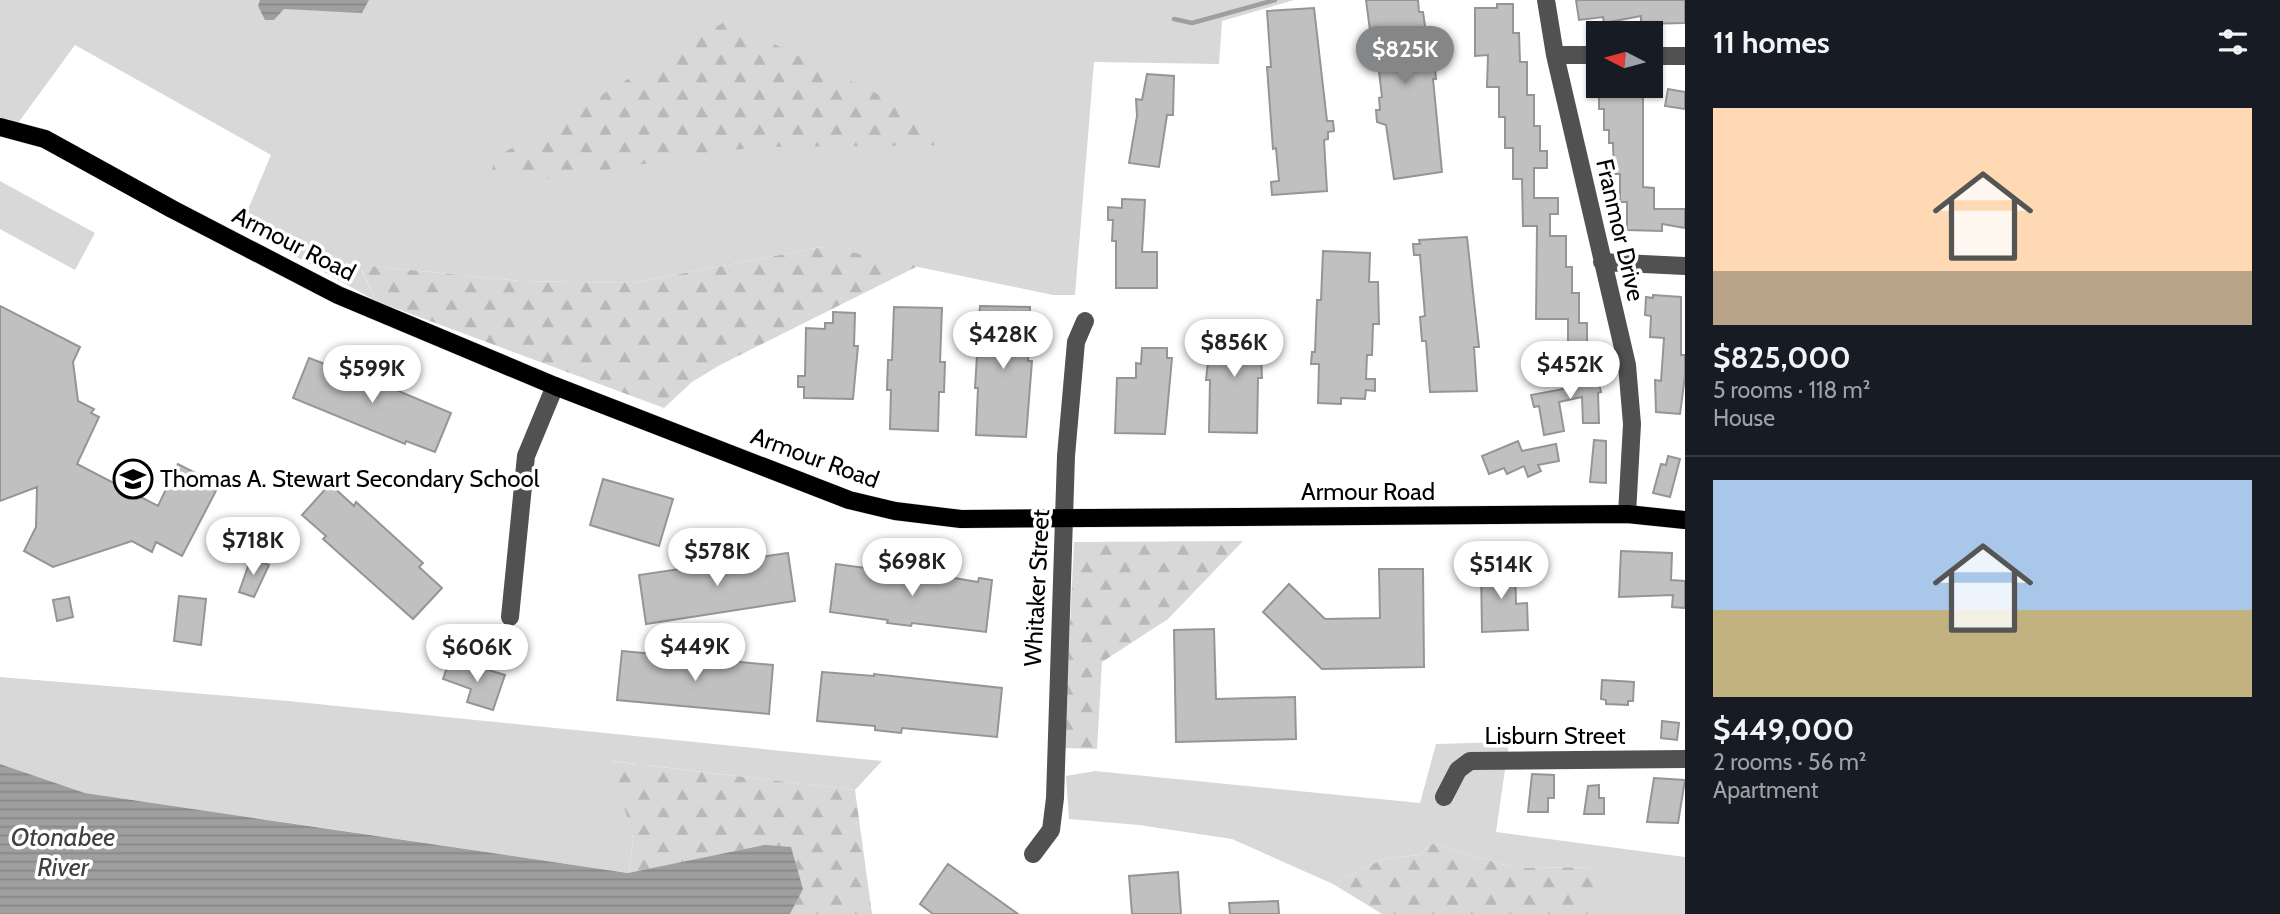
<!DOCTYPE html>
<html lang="en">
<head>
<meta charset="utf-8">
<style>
  :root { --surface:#171b24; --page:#20242c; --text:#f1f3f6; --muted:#9ea1a6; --line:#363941; --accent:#858687 }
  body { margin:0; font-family:Cabin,sans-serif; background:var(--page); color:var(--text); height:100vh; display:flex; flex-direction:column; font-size:26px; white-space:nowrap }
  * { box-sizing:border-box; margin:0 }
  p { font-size:23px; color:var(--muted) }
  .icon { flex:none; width:38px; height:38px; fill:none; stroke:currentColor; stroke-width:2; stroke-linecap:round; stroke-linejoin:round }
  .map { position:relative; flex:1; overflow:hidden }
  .sheet { display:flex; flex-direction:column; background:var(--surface); width:595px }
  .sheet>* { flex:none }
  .needle { width:46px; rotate:276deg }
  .tools { position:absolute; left:1586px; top:21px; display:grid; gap:14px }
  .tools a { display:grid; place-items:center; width:77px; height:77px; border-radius:0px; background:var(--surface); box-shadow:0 2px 5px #0004; font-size:35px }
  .price { position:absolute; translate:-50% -60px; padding:0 16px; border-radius:24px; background:#fff; color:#222; font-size:23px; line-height:46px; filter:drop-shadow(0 2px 4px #0008) }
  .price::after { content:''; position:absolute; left:50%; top:42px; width:21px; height:16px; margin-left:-10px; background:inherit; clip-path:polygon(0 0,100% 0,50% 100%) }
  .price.on { background:var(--accent); color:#fff }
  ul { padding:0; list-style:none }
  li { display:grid; align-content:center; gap:14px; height:371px; padding:0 28px }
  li+li { border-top:2px solid var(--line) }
  li span { display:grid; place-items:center; height:217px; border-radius:0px; color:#555 }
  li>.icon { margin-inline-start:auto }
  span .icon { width:126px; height:126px; fill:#fffc; stroke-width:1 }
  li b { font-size:30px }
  h2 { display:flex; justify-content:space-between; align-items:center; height:84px; padding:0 28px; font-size:30px }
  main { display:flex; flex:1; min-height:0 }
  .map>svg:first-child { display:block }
  .green { fill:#d8d8d8 }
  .forest { fill:url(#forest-firs) }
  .water { fill:url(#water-rules) }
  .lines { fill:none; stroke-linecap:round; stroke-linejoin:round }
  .stream { stroke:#9f9f9f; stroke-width:4.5 }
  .building { fill:#c0c0c0; stroke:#959595; stroke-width:2 }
  .major-casing { stroke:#dbdbdb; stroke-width:19 }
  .minor { stroke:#515151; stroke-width:18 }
  .major { stroke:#000; stroke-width:18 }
  .labels { text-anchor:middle; stroke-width:7; stroke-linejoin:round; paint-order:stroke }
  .street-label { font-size:24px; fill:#000; stroke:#fff }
  .poi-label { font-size:24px; fill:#000; stroke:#fff; text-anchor:start }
  .water-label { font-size:26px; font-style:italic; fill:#404040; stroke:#fff }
</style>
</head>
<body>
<main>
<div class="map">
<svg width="1685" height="914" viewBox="0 0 1685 914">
  <defs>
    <pattern id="forest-firs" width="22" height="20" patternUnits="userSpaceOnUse" patternTransform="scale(1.75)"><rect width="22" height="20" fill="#d8d8d8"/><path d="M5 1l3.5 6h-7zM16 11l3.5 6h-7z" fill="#b8b8b8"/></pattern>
    <pattern id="water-rules" width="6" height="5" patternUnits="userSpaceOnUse" patternTransform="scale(1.75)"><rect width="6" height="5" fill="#9f9f9f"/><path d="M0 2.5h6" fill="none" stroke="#878787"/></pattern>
  </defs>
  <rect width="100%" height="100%" fill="#fff"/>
  <path class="green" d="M0,0H1294L1222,21L1219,64L1094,62L1075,295H1053L822,247L632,283L521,281L372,266L362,271L376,301L241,226L271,155L75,45L18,123L0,122Z
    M0,181L95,233L75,270L0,229Z
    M0,677L288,701L882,761L855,790L612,761L633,838L629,873L85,793L0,764Z
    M1509,742L1496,832L1685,857V914H1601V867L1515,868L1430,843L1420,855L1383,859L1333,884L1232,839L1139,825L1069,819L1066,776L1095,771L1420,803L1436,744Z"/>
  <path class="forest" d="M726,21L878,94L963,145L755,147L531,181L491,174L495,158Z
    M822,247L920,265L720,365L692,382L664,408L376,301L362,270L372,266L521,281L632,283Z
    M1243,541L1168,619L1102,662L1097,749L1064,748L1074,542Z
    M611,761L855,790L872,914H790L803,888L764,845L629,873L633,838Z
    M1430,843L1515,868L1601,867V914H1382L1333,884L1383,859L1420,855Z"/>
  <path class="water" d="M260,0H369L362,13L284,9L274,20H265L258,6Z
    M0,764L85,793L628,873L764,845L791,847L803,889L790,914H0Z"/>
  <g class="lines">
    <path class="stream" d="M1174,19L1192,23L1275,0"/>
  </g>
  <path class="building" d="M1366,0H1418L1419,12H1423L1431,68H1435L1436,79H1433L1442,172L1394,179L1386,125L1377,122L1376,110H1380L1379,98L1382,97L1378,63L1371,64L1369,54L1373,53Z
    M1576,0H1685V23L1641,24V16L1604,23L1603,17L1579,20Z
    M1497,4H1513V33H1519L1520,62H1527V95H1534V126H1540V151H1547V168H1534V198H1558V214H1550V236H1566V267H1572V293H1579V323H1587V351H1568V319H1536L1537,226H1523L1522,179H1513V148H1505V117H1499V87H1487L1488,55L1475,56V8H1497Z
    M1314,8L1327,121H1333L1334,131L1328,132V139L1324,140L1327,191L1272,195L1271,182L1279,181L1276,148L1273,149L1267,67H1271L1267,11Z
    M1147,74L1174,76L1173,115H1167L1159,167L1129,163L1137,116L1136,99L1142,100Z
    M1599,88H1643V187L1654,188V209H1685V228L1662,224V231L1627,230V202H1620V174H1614L1613,143H1609V130H1604V109H1599Z
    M1668,89L1685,92V109L1665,106Z
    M1122,199L1145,200L1142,252H1157V288H1116V241H1112L1113,220H1108V207L1122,208Z
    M1467,237L1479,347H1474L1477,391L1430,392L1426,341H1422L1420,317L1425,316L1420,255H1414L1413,244H1420L1419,240Z
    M1323,251L1370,253L1369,282H1378L1379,324H1373L1372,355H1367L1366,379H1375V391L1366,390L1365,399L1341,398V404L1318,403L1319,364H1311L1312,352H1315L1317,300H1321Z
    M1653,295L1681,297V355H1685V376L1680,414L1656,412L1655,380L1661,381L1664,338L1650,337L1651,316L1645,315L1646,297L1653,298Z
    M0,306L80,347L73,362L78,401L94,409L91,413L99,417L77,464L158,506L178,464L219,485L182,556L156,542L152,552L132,541L53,567L24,551L36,527L37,487L0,501Z
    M980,306L1030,307L1028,361H1032L1026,437L976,435L978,388H975Z
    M894,307L942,308L940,362H945L944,392H939L938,431L890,429L891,390H887L888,360H892Z
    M833,312L855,313L854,346H858L853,399L804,398V387H798V376H805L806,328L825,329V323H833Z
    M1212,325L1260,327L1262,378H1258L1257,433L1209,432L1210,380H1206Z
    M1142,348H1167V358H1172L1165,434L1115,433L1117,378H1136V363L1141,364Z
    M309,358L338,369L339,366L451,413L435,452L406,441L405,444L293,398Z
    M1595,366L1601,392L1598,393L1599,423H1583L1582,397L1559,402L1564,431L1544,435L1539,406L1534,407L1531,395L1574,387L1570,372Z
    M1594,440L1606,441V483L1590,482Z
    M1518,441L1522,451L1556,444L1559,461L1538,465L1541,471L1528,477L1524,466L1507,474L1504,468L1489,474L1482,456Z
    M1668,456L1680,459L1670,497L1653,493L1661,464L1666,465Z
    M603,479L673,499L659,546L590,525Z
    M330,484L354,506L356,502L423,563L419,567L442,588L413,619L323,539L326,536L302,515Z
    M1621,551L1672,553L1671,580L1685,581V608L1672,607L1673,595L1619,597Z
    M788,553L795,601L646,624L639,575Z
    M251,558L269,565L254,597L239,592Z
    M836,564L894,572L895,568L978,582L979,578L992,580L986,632L912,623L911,626L887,623L888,620L830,612Z
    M1492,565L1515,568L1516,604L1527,603L1528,630L1482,632L1481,568H1491Z
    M1379,569H1423L1424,667L1322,669L1263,612L1289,584L1325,619L1380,618Z
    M179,596L206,599L201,645L174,641Z
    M69,597L73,617L57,621L53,600Z
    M1214,629L1216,699L1295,697L1296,739L1176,742L1174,630Z
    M622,651L773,665L769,714L617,700Z
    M449,662L481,673L482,668L505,675L493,710L467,702L471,689L443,679Z
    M822,672L874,676V674L1002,688L997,737L902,728L901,733L875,730V726L817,721Z
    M1602,680L1634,682L1633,701H1628V705L1606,704V700L1601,699Z
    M1662,721L1679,723L1677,740L1661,738Z
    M1532,774L1554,775V798H1548V812H1528Z
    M1654,778L1685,780L1678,823L1647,822Z
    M1599,785V798H1604V814H1584L1588,786Z
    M948,864L1018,914H933L920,904Z
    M1178,872L1181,914H1132L1129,876Z
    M1278,901L1279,914H1230L1229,903Z"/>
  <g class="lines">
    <defs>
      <path id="major" d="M0,127L45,139L172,209L338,295L555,386L849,500L895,511L961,519L1627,514L1685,520"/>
    </defs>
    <use href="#major" class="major-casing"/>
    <path class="minor" d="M1546,0L1555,55L1627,365L1632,424L1627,514
      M1555,55H1598
      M1650,56H1685
      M1602,262L1685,266
      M510,617L526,456L555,386
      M1444,797L1458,770L1470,761L1685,759
      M1033,854L1051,830L1055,798L1066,456L1076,342L1085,321"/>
    <use href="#major" class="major"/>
  </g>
  <defs>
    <symbol id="school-ring" viewBox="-11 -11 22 22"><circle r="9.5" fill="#fff" stroke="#000" stroke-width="1.5"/><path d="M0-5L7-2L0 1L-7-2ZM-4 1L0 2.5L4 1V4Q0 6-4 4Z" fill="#000"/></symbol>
  </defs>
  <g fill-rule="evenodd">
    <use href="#school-ring" x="111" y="457" width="44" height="44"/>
  </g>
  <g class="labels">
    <g class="street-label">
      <text transform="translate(1620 230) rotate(77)" y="8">Franmor Drive</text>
      <text transform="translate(294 244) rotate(27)" y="8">Armour Road</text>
      <text transform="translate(815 458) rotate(20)" y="8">Armour Road</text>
      <text x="1368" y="500">Armour Road</text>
      <text transform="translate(1037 588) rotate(-87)" y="8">Whitaker Street</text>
      <text x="1555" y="744">Lisburn Street</text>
    </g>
    <g class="poi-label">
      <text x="160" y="487">Thomas A. Stewart Secondary School</text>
    </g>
    <g class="water-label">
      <text x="63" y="846">Otonabee<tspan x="63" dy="30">River</tspan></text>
    </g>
  </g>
</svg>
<div class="tools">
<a><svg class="needle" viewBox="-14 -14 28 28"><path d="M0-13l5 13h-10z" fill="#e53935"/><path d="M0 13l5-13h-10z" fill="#9ea1a6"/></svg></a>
</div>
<b class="price on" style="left:1405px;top:86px">$825K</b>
<b class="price" style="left:1003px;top:371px">$428K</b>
<b class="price" style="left:1234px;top:379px">$856K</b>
<b class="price" style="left:1570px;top:401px">$452K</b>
<b class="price" style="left:372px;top:405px">$599K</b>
<b class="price" style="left:253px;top:577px">$718K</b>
<b class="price" style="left:717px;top:588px">$578K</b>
<b class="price" style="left:912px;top:598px">$698K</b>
<b class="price" style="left:1501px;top:601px">$514K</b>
<b class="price" style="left:695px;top:683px">$449K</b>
<b class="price" style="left:477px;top:684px">$606K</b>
</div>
<section class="sheet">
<h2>11 homes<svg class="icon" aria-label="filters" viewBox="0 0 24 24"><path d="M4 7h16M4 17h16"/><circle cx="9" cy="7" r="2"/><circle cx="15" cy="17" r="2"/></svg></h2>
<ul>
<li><span style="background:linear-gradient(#ffd9b3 75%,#b9a48a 0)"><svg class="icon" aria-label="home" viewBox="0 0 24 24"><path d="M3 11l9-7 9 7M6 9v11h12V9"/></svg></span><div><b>$825,000</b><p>5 rooms · 118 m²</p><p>House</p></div></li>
<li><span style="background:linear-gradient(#a9c7e8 60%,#c2b280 0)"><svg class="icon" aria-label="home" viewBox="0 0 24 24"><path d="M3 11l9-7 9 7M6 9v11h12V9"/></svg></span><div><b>$449,000</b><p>2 rooms · 56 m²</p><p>Apartment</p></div></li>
</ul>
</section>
</main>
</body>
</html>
